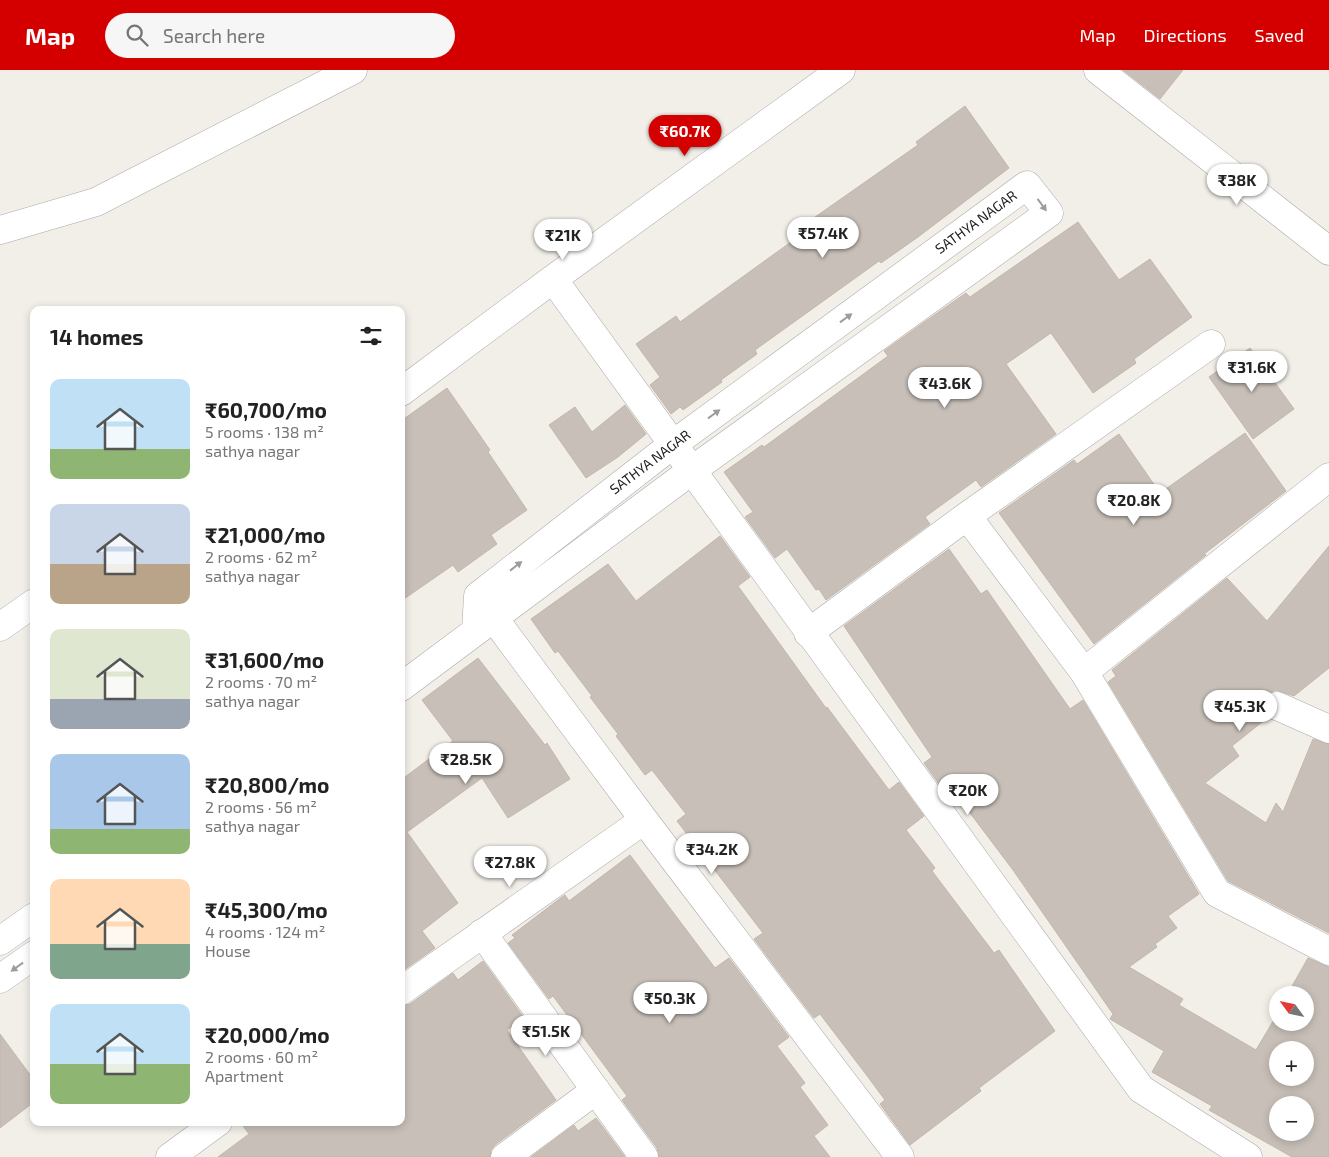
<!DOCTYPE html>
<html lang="en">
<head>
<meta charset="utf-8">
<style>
  :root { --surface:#fff; --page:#f6f6f6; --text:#222; --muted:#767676; --accent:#d40000 }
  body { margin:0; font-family:"Exo 2",sans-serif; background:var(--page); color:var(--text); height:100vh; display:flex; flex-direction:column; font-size:19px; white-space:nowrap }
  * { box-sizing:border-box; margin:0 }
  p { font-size:16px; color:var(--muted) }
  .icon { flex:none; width:28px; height:28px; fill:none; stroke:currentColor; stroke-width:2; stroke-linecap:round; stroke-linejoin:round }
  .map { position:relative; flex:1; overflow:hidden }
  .sheet { position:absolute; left:30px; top:236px; width:375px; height:820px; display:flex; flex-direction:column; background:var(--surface); border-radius:10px; box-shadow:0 2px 8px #0003 }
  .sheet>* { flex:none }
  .needle { width:32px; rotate:303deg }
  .tools { position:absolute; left:1269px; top:916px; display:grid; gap:10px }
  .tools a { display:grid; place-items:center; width:45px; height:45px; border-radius:50%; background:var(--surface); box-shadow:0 2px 8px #0003; font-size:25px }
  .price { position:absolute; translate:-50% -42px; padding:0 11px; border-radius:18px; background:#fff; color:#222; font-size:16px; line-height:32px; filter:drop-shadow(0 1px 2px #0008) }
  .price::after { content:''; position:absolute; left:50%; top:30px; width:15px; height:11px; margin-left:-8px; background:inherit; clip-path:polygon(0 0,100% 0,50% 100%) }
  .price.selected { background:var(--accent); color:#fff }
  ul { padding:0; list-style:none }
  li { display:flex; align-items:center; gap:15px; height:125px; padding:0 20px }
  li span { display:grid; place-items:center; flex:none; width:140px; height:100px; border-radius:10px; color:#555 }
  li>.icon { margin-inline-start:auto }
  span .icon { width:60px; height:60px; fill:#fffc; stroke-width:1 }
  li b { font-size:21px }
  h2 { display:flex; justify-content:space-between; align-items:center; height:60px; padding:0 20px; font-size:21px }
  header { display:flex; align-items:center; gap:30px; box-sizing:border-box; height:70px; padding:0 25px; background:var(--accent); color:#fff }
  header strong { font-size:24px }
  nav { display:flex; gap:28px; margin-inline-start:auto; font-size:18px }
  .search { width:350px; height:45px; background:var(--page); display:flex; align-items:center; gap:12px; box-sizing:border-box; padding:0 18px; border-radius:28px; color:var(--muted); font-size:19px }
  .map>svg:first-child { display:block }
  .building { fill:#c7bfb8; stroke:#c4b6ab; fill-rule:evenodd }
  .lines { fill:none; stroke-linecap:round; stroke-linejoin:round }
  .minor-casing { stroke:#a9a9a9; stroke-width:29 }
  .minor { stroke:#fff; stroke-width:28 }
  .oneway { fill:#9c9c9c }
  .labels { text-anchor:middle; stroke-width:4.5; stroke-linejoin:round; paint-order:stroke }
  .street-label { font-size:14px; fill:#222; stroke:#fff }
</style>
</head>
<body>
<header>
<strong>Map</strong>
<div class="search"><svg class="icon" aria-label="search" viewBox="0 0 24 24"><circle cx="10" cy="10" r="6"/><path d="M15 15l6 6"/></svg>Search here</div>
<nav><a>Map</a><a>Directions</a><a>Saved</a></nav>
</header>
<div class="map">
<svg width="1329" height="1087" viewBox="0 0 1329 1087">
  <rect width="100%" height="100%" fill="#f2efe9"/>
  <path class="building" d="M1123,0H1183L1160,29Z
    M965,36L1009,98L918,167L881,193L879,191L755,280L757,284L721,310L722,312L683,340L680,337L671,344L650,315L660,307L636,274L676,246L680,252L802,164L798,159L918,75L916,72Z
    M1078,152L1119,210L1150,189L1192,247L1134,289L1136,293L1093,323L1051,263L1006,294L1056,364L981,417L976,410L925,447L930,454L826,530L819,519L816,520L787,479L775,488L745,447L753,442L724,402L762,375L764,377L888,286L884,281L923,253L966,223L970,227Z
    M1250,278L1294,339L1253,369L1209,307Z
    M447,318L490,380L488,382L527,440L491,465L497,474L458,502L453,495L401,531V351Z
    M625,335L646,364L618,387L586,408L549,355L575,337L592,362Z
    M1245,363L1286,421L1204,484L1206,485L1094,574L999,443L1074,390L1077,394L1119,364L1160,423Z
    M720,466L750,507L738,516L826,638L827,637L889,720L899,712L924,746L906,760L935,798L932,801L994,883L999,880L1055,961L979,1018L981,1021L910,1075L880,1034L885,1030L865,1003L820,944L814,948L754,869L763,863L677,751L686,744L652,700L645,705L616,666L618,664L590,627L592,626L558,581L555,583L531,549L608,494L636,531Z
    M1329,476V598L1294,626L1276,620L1267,624L1263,629L1261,637L1267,648L1232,676L1239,686L1205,713L1266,753L1276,733L1283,742L1313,669L1329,674V863L1228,811L1108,612L1116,606L1112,600L1227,508L1267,551Z
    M949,479L981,524L987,520L1070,639L1083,630L1199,824L1168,846L1177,858L1155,874L1157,877L1129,897L1183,929L1179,935L1256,980L1278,943V952H1305V925H1287L1308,888L1329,897V1087H1292L1209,1040L1212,1036L1152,1002L1164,981L1110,949L1113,944L1013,800L955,723L949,728L924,693L932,687L844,556ZM1278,980H1305V1008H1278ZM1278,1035H1305V1062H1278Z
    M478,588L545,675L547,673L570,709L508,748L482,708L407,762L458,833L422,861L435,878L401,902V710L453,671L422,630Z
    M630,785L715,898L729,888L789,967L777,976L805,1013L800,1017L828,1055L814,1066L830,1087H659L657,1078L622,1030L627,1026L553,926L549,929L508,873L515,868L512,865L562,827L565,825L569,831Z
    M483,891L524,948L507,960L556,1030L496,1074L491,1080L490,1087H218L249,1064L240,1052H401V936L410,934L453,903L458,910Z
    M0,964L34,1010V1032L0,1058Z
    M596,1048L625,1087H531L574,1055L578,1061Z"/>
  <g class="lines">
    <defs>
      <path id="minor" d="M1098,0L1329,181
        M0,160L96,132L353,0
        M553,209L841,0
        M401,322L553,209L1141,1019L1248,1087
        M967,446L1084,602L1217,823L1329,881
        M481,531L644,750L900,1087
        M0,557L34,533
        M808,563L967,446L1211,274
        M1084,602L1329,407
        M401,617L691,401L1049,143L1027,115L672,375L478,526L476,560
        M1277,636L1329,659
        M482,863L644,1087
        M0,871L34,847
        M0,909L34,885
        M401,921L644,750
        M170,1087L218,1052
        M505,1087L596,1020"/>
    </defs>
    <use href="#minor" class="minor-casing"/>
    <use href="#minor" class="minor"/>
  </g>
  <defs><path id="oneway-solid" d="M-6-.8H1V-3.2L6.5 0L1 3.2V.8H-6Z" transform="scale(1.25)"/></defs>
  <g class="oneway">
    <use href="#oneway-solid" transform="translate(1042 135) rotate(54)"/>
    <use href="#oneway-solid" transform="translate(846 248) rotate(-36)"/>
    <use href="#oneway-solid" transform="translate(714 344) rotate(-36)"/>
    <use href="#oneway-solid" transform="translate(516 496) rotate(-38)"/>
    <use href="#oneway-solid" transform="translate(17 897) rotate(144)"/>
  </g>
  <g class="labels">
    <g class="street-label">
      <text transform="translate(976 152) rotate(-36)" y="5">SATHYA NAGAR</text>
      <text transform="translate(650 392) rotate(-37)" y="5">SATHYA NAGAR</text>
    </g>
  </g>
</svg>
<div class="tools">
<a><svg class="needle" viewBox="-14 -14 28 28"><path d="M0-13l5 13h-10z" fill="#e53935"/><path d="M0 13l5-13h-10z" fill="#767676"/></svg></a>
<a>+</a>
<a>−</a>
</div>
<b class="price selected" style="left:685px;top:87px">₹60.7K</b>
<b class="price" style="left:1237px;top:136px">₹38K</b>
<b class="price" style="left:823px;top:189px">₹57.4K</b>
<b class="price" style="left:563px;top:191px">₹21K</b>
<b class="price" style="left:1252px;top:323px">₹31.6K</b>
<b class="price" style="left:945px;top:339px">₹43.6K</b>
<b class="price" style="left:1134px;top:456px">₹20.8K</b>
<b class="price" style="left:1240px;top:662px">₹45.3K</b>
<b class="price" style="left:466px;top:715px">₹28.5K</b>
<b class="price" style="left:968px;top:746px">₹20K</b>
<b class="price" style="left:712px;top:805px">₹34.2K</b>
<b class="price" style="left:510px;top:818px">₹27.8K</b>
<b class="price" style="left:670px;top:954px">₹50.3K</b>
<b class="price" style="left:546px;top:987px">₹51.5K</b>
<section class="sheet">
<h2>14 homes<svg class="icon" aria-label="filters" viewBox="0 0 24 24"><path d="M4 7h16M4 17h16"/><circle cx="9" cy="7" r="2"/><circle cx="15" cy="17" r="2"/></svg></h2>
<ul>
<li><span style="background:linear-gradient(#bfe0f5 70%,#8fb573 0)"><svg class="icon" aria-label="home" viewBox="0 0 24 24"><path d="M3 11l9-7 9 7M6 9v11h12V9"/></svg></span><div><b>₹60,700/mo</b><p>5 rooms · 138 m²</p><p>sathya nagar</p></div></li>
<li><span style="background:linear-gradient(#c9d6e8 60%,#b9a48a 0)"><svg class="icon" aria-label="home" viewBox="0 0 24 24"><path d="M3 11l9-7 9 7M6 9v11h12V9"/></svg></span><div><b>₹21,000/mo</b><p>2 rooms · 62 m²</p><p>sathya nagar</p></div></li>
<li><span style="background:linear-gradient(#dfe7d0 70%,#9aa5b1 0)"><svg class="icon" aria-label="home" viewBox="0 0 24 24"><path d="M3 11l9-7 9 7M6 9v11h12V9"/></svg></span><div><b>₹31,600/mo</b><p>2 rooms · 70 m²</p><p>sathya nagar</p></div></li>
<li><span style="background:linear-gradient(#a9c7e8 75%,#8fb573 0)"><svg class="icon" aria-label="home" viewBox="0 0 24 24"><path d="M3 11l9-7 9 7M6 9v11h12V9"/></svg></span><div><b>₹20,800/mo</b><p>2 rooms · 56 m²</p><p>sathya nagar</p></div></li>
<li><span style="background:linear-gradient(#ffd9b3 65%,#7fa58c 0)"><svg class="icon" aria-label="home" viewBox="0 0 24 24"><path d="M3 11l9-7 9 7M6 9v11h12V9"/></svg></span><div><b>₹45,300/mo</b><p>4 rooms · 124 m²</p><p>House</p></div></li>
<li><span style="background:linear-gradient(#bfe0f5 60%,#8fb573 0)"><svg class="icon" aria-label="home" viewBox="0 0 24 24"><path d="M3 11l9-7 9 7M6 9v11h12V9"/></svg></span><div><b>₹20,000/mo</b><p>2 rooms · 60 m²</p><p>Apartment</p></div></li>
</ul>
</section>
</div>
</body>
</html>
